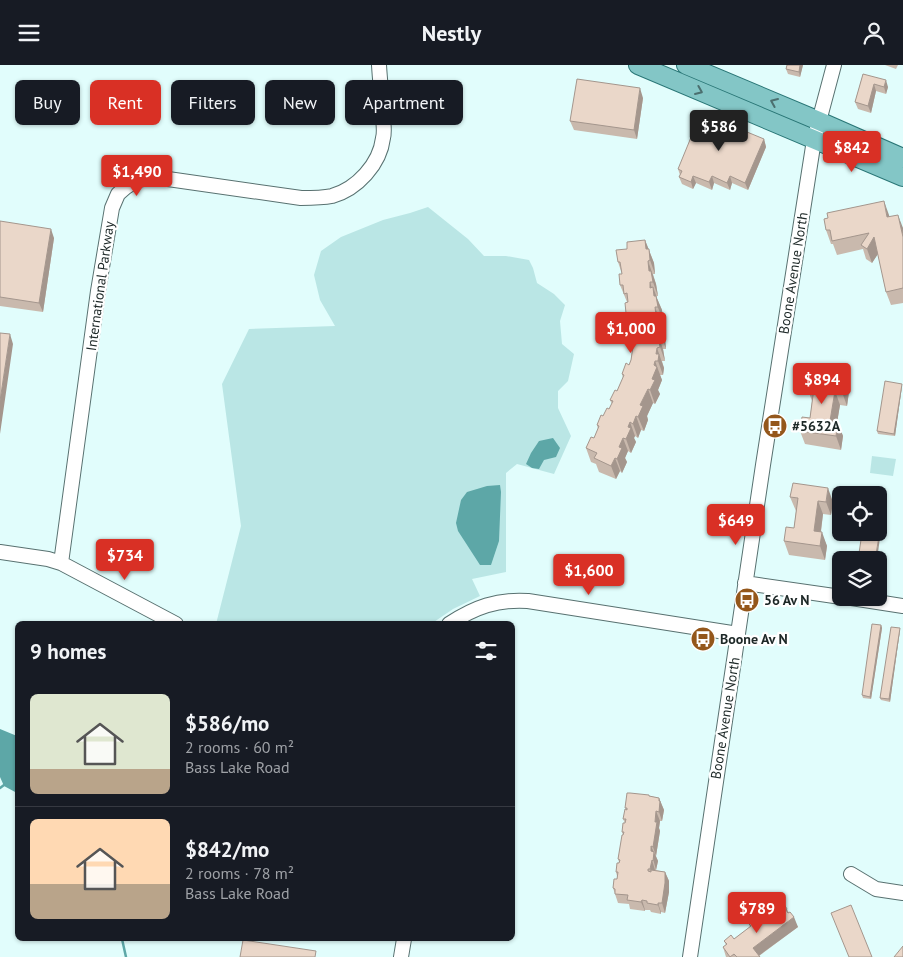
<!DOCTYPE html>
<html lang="en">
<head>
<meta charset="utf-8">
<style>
  :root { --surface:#171b24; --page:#242831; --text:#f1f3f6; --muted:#9ea1a6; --line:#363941; --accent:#d93025 }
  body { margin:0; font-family:"PT Sans",sans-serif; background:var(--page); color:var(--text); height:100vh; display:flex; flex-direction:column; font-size:19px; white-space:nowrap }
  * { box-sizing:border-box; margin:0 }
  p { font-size:16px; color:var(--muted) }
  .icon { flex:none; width:28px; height:28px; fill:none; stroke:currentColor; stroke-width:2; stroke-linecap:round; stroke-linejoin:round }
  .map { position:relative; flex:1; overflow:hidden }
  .sheet { position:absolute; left:15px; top:556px; width:500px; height:320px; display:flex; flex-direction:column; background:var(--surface); border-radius:8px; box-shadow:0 1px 4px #0004 }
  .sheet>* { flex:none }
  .banner { position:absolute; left:15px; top:15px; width:500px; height:45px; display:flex; gap:10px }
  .fabs { position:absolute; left:832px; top:421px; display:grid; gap:10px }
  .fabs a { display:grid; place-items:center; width:55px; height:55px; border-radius:8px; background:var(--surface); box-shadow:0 1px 4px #0004; font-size:25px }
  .price { position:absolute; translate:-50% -42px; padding:0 11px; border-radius:5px; background:var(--accent); color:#fff; font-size:16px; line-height:32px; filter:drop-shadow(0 1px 2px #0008) }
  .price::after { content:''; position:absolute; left:50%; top:30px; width:15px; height:11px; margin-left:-8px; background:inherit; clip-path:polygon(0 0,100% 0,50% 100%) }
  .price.selected { background:#222; color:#fff }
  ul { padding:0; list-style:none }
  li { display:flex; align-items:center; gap:15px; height:125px; padding:0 15px }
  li+li { border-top:1px solid var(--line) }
  li span { display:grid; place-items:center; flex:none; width:140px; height:100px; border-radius:8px; color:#555 }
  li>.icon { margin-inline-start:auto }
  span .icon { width:60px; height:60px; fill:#fffc; stroke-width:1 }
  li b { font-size:21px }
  h2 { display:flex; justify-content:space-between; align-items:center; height:60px; padding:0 15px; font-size:21px }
  .pill { padding:0 18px; border-radius:8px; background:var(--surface); box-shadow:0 1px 4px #0004; font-size:18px; line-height:45px }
  .pill.selected { background:var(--accent); color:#fff }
  header { display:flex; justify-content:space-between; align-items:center; height:65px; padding:0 15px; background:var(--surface); font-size:22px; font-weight:700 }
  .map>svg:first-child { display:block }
  .green { fill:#bae6e5 }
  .water { fill:#5da7a7 }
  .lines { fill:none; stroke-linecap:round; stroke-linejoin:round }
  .stream { stroke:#5da7a7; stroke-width:2.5 }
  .minor-casing { stroke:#587170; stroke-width:16 }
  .major-casing { stroke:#297676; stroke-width:20 }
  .minor { stroke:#fff; stroke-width:14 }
  .major { stroke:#83c6c6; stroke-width:18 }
  .wall { fill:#c9b9ad }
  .shaded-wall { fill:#a4968d }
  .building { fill:#ead7c9; stroke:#a4968d }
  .oneway { stroke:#4b6f6f }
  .labels { text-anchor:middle; stroke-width:4.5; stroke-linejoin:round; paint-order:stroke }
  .street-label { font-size:14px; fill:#1d2827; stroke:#fff }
  .poi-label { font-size:14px; font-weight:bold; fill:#1d2827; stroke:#fff; text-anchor:start }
</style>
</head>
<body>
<header><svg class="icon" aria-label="menu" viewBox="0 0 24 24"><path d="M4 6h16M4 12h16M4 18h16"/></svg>Nestly<svg class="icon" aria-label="person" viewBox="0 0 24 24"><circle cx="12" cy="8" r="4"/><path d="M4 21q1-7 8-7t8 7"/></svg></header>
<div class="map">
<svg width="903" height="892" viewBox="0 0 903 892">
  <rect width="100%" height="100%" fill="#e1fdfc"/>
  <path class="green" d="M428,142L468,174L484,191H506L529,195L533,203L537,218L554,229L565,240L560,256L562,279L574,289L568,316L558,326V343L571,371L554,409L517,399L506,408V507L472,514L480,531L453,544L431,559H216L241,461L222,319L249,264L335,261L320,235L314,210L321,186L341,172L383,155L410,148Z
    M872,391L896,394L893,411L870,408Z"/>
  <path class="water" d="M553,373L560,383L556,392L544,395L539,404L532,403L526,399L531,388L539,376Z
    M500,420L501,427L499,476L491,500H480L458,466L456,458L461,435L467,427L487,421Z
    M0,664L17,671V728L4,721L0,712Z"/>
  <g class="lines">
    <path class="stream" d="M0,723L4,720
      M122,874L126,892"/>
    <defs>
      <path id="minor" d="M0,487L48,494L61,498L176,559
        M61,498L98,226L112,143L118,129L126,122L137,115L154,112L301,133C312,133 322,133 332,131C357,124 380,99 383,73C385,66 383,58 383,50C382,33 380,17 379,0
        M745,518L841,532
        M845,532L903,541
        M449,559C475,542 497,534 528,536L738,569
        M851,809L876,824L903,828
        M401,892L404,874
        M690,892L763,400L814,75L834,0"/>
      <path id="major" d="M638,0L903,112
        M686,0L819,56L903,93"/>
    </defs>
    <use href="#minor" class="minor-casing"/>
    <use href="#major" class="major-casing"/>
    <use href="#minor" class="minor"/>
    <use href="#major" class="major"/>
  </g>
  <path class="wall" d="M787,0H803L800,12L788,9L786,4Z
    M885,0H898L896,4Z
    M863,9L888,22L886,29L876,26L871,48L858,44L855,37Z
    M643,33L637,74L574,65L570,56Z
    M764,74L766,82L748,125L732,118L730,125L714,118L712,125L696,118L693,124L682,119L679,112L680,110L678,104Z
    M889,152L903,163V238L891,240L886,227L878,188L872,198L866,194L863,184L837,190L833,179H831L826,165Z
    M0,156L54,173L43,247L0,241Z
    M645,175L654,198L655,209H653L656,219L658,231H656L662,245L663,255L660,256L661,262L665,273L666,284H663L665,296H662L664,303L663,310H660L662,315L658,325L660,329L655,339L653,338L647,351L648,355L644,366L641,365L638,373L635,371L634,373L636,377L631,388L628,386L625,393L627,397L622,408L620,406L616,414L599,407L596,399L591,397L586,383L594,373L598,364L597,360L609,344L612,339L610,335L617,326L623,313L622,309L629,300L631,295L632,284L630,277L631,266V261L626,248L627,237L620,220L622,209L618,197L627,184Z
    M902,321L895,371L878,369L877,366Z
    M807,322L849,327L847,341L840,340L837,357L843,371L841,385L805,379L800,366L810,353L812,336Z
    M790,432L833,437L831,450L823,449L821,467L827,481L825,495L789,490L784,476L794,463L796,446Z
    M881,560L882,563L871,634L863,633L862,630Z
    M900,565L890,637L881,635L880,633Z
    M650,731L659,733L664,745L662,756H660L659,763L660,766L656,791L658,796L656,805H655L665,807L669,816V827L665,848L661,847V849L651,847L650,845H645V846L630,844L629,839L618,838L613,823L617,814V811L616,807L619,797L618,794L623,770L622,767L625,758L623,754L626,744L625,743Z
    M787,844L789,848L798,862L759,891L760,892H726L723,882L726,880L724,876L734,874L750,862L749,859L760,856Z"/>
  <path class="shaded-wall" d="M800,0H803L800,12L799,7Z
    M886,15L888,22L886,29L884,22Z
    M874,19L876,26L871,48L868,41Z
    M640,23L643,33L637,74L634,65Z
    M764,74L766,82L748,125L745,118Z
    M693,111L696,118L693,124L691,117Z
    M712,111L714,118L712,125L709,117Z
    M730,111L732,118L730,125L727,118Z
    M884,136L889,150L892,166L887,152Z
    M898,150L903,163V172Z
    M51,164L54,173L43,247L39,238Z
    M874,172L880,186L872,198L867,184Z
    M645,175L654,198L655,209L646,184Z
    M648,196L656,219L658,231L649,206Z
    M650,217L653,227V222L657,233L656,231L662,245L663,255L650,223Z
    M655,242L660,256L661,262L665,273L666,284L657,259Z
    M10,269L13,279L0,369V336Z
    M658,270L663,284L665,296L660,282Z
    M657,283L664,303L663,310L658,296L656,289Z
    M655,296L662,315L658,325L660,329L655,339L650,325Z
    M844,313L849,327L847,341L842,327Z
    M902,319V321L895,371L894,369Z
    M648,324L653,338L647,351L648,355L644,366L638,352L640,340Z
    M835,326L840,340L835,370L830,356Z
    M636,351L641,365L638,373L633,359Z
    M630,357L635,371L634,373L636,377L631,388L626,374L628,362Z
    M838,358L843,371L841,385L836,371Z
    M623,373L628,386L625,393L627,397L622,408L617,394L619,382Z
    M615,393L620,406L616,414L611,401Z
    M828,423L833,437L831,450L826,437Z
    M818,436L823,449L819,480L814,466Z
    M883,448V450L877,495H875Z
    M822,467L827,481L825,495L820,481Z
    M881,560L882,563L871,634L870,632Z
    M900,563V565L890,637L889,634Z
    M659,733L664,745L662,756L659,747Z
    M656,746L660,756L659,763L660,766L656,791L653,782Z
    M651,781L658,796L656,805L651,786Z
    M652,795L655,805L654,813L650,804Z
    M665,807L669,816V827L665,848L662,838Z
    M642,835L645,845V846L641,837Z
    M658,838L661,847V849L658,840Z
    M794,852L798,862L757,892L753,883Z"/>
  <path class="building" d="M787,0H800L799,7L786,4Z
    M863,9L886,15L884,22L874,19L868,41L855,37Z
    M577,14L640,23L634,65L570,56Z
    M701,48L764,74L745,118L730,111L727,118L712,111L709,117L693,111L691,117L679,112L682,106L678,104Z
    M884,136L887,152L898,150L903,172V223L886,227L874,172L867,184L861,180L869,168L832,176L830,165H826L824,154L828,153L827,148Z
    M0,156L51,164L39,238L0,232Z
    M645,175L646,184H649L650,195L648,196L649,206H651L653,217H650V223L653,222L654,231H656L658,242H655L657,259H660L661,270H658L660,282L657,283L656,289H659L658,296H655L654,300L657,302L652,314L655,315L650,325L648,324L640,340L643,341L638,352L636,351L633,359L630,357L628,362L631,363L626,374L623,373L619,382L622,383L617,394L615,393L611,401L594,393L597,388L586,383L591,372L594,373L599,361L597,360L601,350L603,351L607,343L609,344L613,336L610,335L615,325L617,326L624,310L622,309L626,298L629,300L631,295L633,282L632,277H630L628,267L631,266L629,248H626L625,238L628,237L627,228L624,229L623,220H620L619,209H622L620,197H618L616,185L627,184V177Z
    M0,268L10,269L0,336Z
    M809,308L844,313L842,327L835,326L830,356L838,358L836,371L800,366L802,352L810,353L814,323L807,322Z
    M885,316L902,319L894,369L877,366Z
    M793,418L828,423L826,437L818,436L814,466L822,467L820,481L784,476L786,462L794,463L798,433L790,432Z
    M879,447L883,448L875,495H858L862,468H879Z
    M872,559L881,560L870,632L862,630Z
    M891,562L900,563L889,634L880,633Z
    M627,728H630L649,730V731L659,733V736H660L659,747L656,746L655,757H657L653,782L651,781V786L654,787L653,796L652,795L650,804H648V806L651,807V805L665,807V818L662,838H658V840L647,838V836L642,835L641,837L627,835L628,830L615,829V824L613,823L614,814H617L618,807H616L617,798H619L620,795L618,794L622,770H623L624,767H622L623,758H625L626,754H623L625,744L627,745V743H625Z
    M784,839L787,844L786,845L788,848L790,847L794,852L753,883L760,892H737L734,889L730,892L723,882L727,879L724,876L731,870L734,874L751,861L749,859L757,852L760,856Z
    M851,840L872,892H849L831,848Z
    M243,875L316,886L315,892H240Z
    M903,881V892H894Z"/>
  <defs><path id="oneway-chevron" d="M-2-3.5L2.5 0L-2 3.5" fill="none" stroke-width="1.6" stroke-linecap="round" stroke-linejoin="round" transform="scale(1.25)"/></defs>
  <g class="oneway">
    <use href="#oneway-chevron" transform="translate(699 26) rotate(23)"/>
    <use href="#oneway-chevron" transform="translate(774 37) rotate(-157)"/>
  </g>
  <defs>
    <symbol id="bus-disc" viewBox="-11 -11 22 22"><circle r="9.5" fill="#94571b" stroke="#fff"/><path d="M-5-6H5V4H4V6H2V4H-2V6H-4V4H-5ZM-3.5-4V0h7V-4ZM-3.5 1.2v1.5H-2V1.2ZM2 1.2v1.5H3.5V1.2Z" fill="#fff"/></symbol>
  </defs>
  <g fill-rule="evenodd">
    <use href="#bus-disc" x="761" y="347" width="28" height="28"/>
    <use href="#bus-disc" x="733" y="521" width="28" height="28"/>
    <use href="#bus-disc" x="689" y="560" width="28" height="28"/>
  </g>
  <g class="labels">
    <g class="street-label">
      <text transform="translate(793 208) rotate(-81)" y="5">Boone Avenue North</text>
      <text transform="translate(100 221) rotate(-82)" y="5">International Parkway</text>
      <text transform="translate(725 653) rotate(-81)" y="5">Boone Avenue North</text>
    </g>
    <g class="poi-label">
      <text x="792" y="366">#5632A</text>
      <text x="764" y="540">56 Av N</text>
      <text x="720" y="579">Boone Av N</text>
    </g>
  </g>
</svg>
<div class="fabs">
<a><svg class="icon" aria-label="locate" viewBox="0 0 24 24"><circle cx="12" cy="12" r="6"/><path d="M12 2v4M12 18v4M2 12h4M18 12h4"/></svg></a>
<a><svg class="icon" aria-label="layers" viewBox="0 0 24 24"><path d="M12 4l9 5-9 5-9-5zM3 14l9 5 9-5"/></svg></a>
</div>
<b class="price selected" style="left:719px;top:87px">$586</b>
<b class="price" style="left:852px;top:108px">$842</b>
<b class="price" style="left:137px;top:132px">$1,490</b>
<b class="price" style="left:631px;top:289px">$1,000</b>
<b class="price" style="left:822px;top:340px">$894</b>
<b class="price" style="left:736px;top:481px">$649</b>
<b class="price" style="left:125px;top:516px">$734</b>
<b class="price" style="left:589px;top:531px">$1,600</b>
<b class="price" style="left:757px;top:869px">$789</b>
<div class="banner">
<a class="pill">Buy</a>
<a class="pill selected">Rent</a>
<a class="pill">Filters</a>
<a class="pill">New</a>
<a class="pill">Apartment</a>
</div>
<section class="sheet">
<h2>9 homes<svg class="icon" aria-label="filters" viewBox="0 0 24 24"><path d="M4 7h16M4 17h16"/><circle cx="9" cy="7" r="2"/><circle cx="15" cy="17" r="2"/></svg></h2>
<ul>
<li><span style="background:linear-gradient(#dfe7d0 75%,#b9a48a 0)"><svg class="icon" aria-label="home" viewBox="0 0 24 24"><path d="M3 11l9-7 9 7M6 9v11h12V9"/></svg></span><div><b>$586/mo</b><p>2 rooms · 60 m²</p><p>Bass Lake Road</p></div></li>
<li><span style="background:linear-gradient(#ffd9b3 65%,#b9a48a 0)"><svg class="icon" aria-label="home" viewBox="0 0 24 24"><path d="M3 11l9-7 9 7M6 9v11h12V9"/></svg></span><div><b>$842/mo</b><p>2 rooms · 78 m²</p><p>Bass Lake Road</p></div></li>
</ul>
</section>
</div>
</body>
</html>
